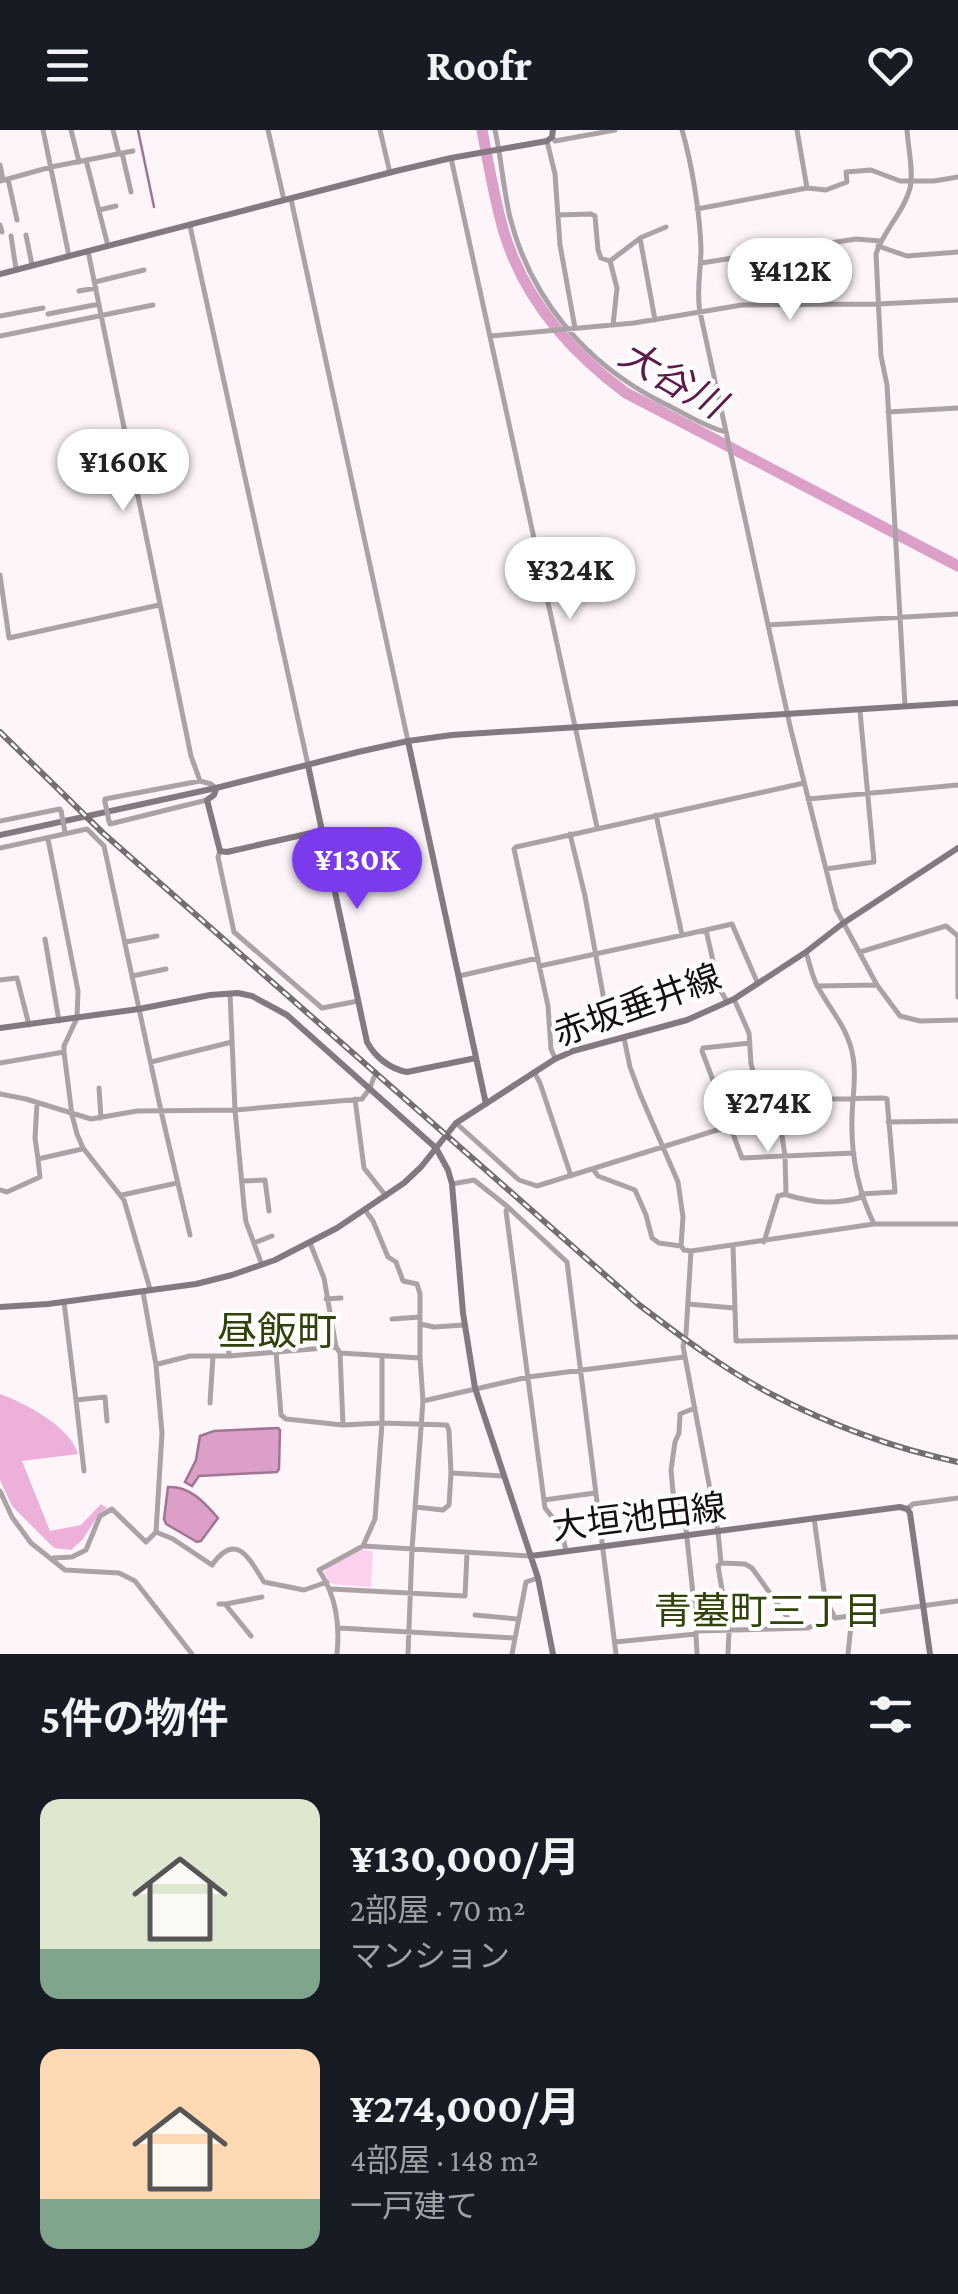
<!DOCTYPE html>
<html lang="ja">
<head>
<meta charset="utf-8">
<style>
  :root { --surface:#171b24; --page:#242831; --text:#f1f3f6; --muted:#9ea1a6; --accent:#7c3aed }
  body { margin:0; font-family:"Crimson Pro","Noto Sans JP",serif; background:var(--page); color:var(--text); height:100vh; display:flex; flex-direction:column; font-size:38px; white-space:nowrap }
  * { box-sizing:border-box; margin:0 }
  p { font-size:32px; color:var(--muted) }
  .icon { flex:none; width:55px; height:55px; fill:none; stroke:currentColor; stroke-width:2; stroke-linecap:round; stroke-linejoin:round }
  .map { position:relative; height:1524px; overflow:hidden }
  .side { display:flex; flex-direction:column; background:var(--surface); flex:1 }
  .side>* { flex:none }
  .price { position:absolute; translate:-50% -85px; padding:0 22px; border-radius:35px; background:#fff; color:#222; font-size:32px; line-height:65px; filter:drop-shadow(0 2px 5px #0008) }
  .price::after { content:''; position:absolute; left:50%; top:60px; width:30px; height:22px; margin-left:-15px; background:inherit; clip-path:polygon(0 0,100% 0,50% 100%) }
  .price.active { background:var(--accent); color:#fff }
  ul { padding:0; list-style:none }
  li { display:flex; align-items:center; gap:30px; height:250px; padding:0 40px }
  li span { display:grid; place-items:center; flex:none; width:280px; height:200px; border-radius:20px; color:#555 }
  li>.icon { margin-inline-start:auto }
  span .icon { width:120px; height:120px; fill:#fffc; stroke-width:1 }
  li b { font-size:42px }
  h2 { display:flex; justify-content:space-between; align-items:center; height:120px; padding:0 40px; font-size:42px }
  header { display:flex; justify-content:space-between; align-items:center; height:130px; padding:0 40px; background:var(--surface); font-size:45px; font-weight:700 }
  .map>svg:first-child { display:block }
  .green { fill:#fdd0ed }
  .forest { fill:#edb0d9 }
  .water { fill:#dca0c8; stroke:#a17592; stroke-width:2.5 }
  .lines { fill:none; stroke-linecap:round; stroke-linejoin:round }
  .stream { stroke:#a17592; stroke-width:2.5 }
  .river { stroke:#dca0c8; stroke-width:11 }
  .street { stroke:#aaa2a7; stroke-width:5 }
  .secondary { stroke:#847980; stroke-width:6 }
  .rail-casing { stroke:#746d72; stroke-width:6 }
  .rail { stroke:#fff; stroke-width:2.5; stroke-dasharray:8; stroke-linecap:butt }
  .street-bridge { stroke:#aaa2a7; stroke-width:5 }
  .labels { text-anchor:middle; stroke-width:8; stroke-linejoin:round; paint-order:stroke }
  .street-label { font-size:35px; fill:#161014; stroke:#fff }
  .water-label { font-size:38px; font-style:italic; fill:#5e184c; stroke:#fff }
  .neighbourhood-label { font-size:38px; fill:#32420b; stroke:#fff }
  .quarter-label { font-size:40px; fill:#32420b; stroke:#fff }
</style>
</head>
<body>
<header><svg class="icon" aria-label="menu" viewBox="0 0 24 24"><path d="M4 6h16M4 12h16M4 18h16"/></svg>Roofr<svg class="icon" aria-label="heart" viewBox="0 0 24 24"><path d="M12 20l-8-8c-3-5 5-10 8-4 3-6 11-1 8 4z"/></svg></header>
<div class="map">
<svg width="958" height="1524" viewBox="0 0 958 1524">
  <rect width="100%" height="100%" fill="#fdf5fa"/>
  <path class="green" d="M361,1420L373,1421L371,1457L332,1454L325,1444L326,1439Z"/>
  <path class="forest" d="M0,1264C25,1273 71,1297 78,1324L22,1331L50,1401L81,1395L101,1374L107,1378L99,1384L83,1409L71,1420L54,1418L12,1376L0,1350Z"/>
  <path class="water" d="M278,1298L280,1300L279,1339L277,1342L199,1346L192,1356L185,1352L196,1330L200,1306L214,1301Z
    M168,1357C190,1356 204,1372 218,1388L201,1411L197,1412L166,1394L164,1389Z"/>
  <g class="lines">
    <path class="stream" d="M138,0L154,77"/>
    <path class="river" d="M482,0C488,32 494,67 503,99C523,168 569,221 626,263L958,436"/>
    <path class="street" d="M43,0L69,126
      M71,0L79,32
      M113,0L119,24
      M268,0L284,70
      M380,0L390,43
      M495,0C501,27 503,55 509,83C529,168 586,234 663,273C683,282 704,297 726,302
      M682,0C692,34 700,84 701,119C701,140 696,161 700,182L790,596L836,779L877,855L900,886L920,891L958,890
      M797,0L807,58
      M552,7L555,11L615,0
      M547,11L555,44L560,115L575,198
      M122,23L131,62
      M451,28L597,697
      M86,30L108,116
      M0,35L3,50
      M8,49L17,90
      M0,51L51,37L133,21
      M291,69L408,611
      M697,79L807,58L826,60L847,52L846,42L871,40L900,51H934L958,47
      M99,80L116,76
      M558,85L591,84L595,86L598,120L601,128L610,131
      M0,95L2,102
      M190,96L308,635
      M26,105L32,135
      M11,106L16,139
      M878,116L907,126L958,122
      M88,121L191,626L200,651
      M701,133L856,109L880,111
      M95,152L144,140
      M79,161L96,158
      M48,184L99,174
      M0,186L43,178
      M655,190L640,108L666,97
      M613,195L617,158L610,131L639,109
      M0,206L153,175
      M491,206L634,193L742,175L878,174L958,170
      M888,282L958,278
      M0,445L9,508L159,475
      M768,495L958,484
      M905,576L887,255L881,226L876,124C883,101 904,82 910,58C914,44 908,16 907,0
      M808,669L958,655
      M105,672V669L200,651L211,654L216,658
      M656,685L682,805
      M0,691L60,679L61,681
      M109,691L110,694L207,670
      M570,704L585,766L604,870
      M48,709L78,861L77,888L64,916V922
      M0,718L87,699L104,716L161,981L190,1105
      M220,721L218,727L234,802L322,878L358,871
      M826,739L874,732L860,581
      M706,800L732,794L758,854
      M958,807V867
      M45,809L59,891
      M126,812L157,806
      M806,822C810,834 812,848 819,859C832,882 849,900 853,927C857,948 852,968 852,989C851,1026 858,1061 874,1094
      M860,822L946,796L958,806
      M540,836L706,800L719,857L727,872
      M132,846L166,839
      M459,846L538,828
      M0,850L17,848L29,895
      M817,856L877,855
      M230,863L235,980L244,1076L246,1092L262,1135
      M734,869L749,903L751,934L758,956L780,992L785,1026L786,1064
      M624,908L630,937L640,964L678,1052L683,1087L681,1116
      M750,913L703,918L702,921L742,1028L854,1023
      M555,928L551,919L548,876L514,719L516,717L804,653
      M151,932L232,912
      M0,933L64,922L72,985L77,1004L83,1018L124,1070L150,1159
      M534,942L540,953L571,1046
      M99,958L101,988
      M0,964L26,969L91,989L137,981L235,980L362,969L370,958L374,947
      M355,969L364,1038L386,1066
      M37,973L35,1008L38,1029
      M888,992L958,991
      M456,993L519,1050L537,1056L730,996L773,979L823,969L883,968L887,969L895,1062L861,1064
      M593,1039L598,1046L635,1060L646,1085L652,1108L659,1113L681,1116L684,1120L691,1121L874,1094H958
      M242,1051L265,1050L269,1081
      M452,1054L474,1050L508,1077L567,1132L616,1524
      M0,1060L7,1062L40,1047L38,1029L82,1019
      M122,1065L177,1053
      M787,1065C814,1073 834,1075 862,1067
      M508,1077L506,1081L545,1378L561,1398L566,1421
      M365,1080L373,1091L388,1127L396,1132L403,1151L417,1154L420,1164V1228L423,1271L412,1419L408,1524
      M764,1112L778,1066L786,1064
      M254,1113L272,1106
      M310,1113L324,1148L336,1217
      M733,1115L736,1211L958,1207
      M691,1121L686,1204L683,1216L718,1402L721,1433L718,1436L729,1501L728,1524
      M143,1162L156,1235L162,1303L156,1402L173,1409L212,1435C236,1401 249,1428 264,1452L304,1460L327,1452
      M326,1169L341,1168
      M64,1172L76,1270L105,1267L107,1291
      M688,1174L734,1178
      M392,1189L420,1187
      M420,1194L434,1197L464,1195
      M228,1204L229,1226
      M276,1222L281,1285L286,1289L343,1295L382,1293V1227
      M340,1223L343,1295
      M158,1234L190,1226H229L336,1217L340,1223L420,1228
      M76,1270L84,1341
      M423,1271L528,1247L684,1227
      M210,1273L213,1226
      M695,1278L680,1284L679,1303L675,1312L671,1340L673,1362L685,1390L697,1501L808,1498L833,1486
      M451,1343L503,1346
      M0,1361L12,1387L31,1413L65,1440L119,1443L135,1451L192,1524
      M544,1370L595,1363
      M907,1379L913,1374L958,1368
      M814,1388L825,1468L835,1488L958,1471
      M363,1416L375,1389L382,1293L447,1295L449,1301L451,1343L449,1375L443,1380L415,1377
      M53,1428L72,1427L86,1420L100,1386L112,1379L146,1412L156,1402
      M721,1433L745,1434L752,1438L795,1498
      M331,1459L465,1466L467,1423
      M219,1474H225L251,1506
      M226,1474L262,1467
      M475,1485L517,1489
      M339,1498L514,1508
      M696,1504L697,1524
      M615,1512L696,1504L697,1501
      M337,1524C340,1493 336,1466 319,1440L363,1416L531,1426
      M512,1524L526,1452L538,1448
      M848,1524L852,1486"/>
    <path class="secondary" d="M0,144L396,41L451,28L547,11L552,7L553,0
      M408,611L486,974
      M308,635L367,912C375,927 390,939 407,942L476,928
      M216,659L214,665L207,670L220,721L227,722L320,701
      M0,705L216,658L358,622L408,611L452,605L958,573
      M0,898L139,879L210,865L238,863L252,866L287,885L436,1018L448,1040L452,1054L463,1183L475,1258L538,1448L553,1524
      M0,1177L48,1174L196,1154L232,1145L275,1130L337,1098L404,1053L421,1037L456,993L555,929L573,921L687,890L734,869L806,822L842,794L958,718
      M531,1426L900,1377L907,1379L910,1383L930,1524"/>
    <defs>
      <path id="rail" d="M0,602L103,703L638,1174C680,1206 724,1239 771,1264C830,1295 893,1318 958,1332"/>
    </defs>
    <use href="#rail" class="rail-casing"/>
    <use href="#rail" class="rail"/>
    <path class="street-bridge" d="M105,672L109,691
      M61,681L65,702"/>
  </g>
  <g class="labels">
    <g class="street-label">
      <text transform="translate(637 875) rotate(-20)" y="12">赤坂垂井線</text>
      <text transform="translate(639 1387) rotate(-7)" y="12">大垣池田線</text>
    </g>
    <g class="water-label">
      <text transform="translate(672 249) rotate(30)" y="13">大谷川</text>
    </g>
    <g class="neighbourhood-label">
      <text x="768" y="1494">青墓町三丁目</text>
    </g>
    <g class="quarter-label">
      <text x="277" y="1215">昼飯町</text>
    </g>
  </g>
</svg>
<b class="price" style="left:790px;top:193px">¥412K</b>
<b class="price" style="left:123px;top:384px">¥160K</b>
<b class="price" style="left:570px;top:492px">¥324K</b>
<b class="price active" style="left:357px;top:782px">¥130K</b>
<b class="price" style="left:768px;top:1025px">¥274K</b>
</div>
<section class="side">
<h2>5件の物件<svg class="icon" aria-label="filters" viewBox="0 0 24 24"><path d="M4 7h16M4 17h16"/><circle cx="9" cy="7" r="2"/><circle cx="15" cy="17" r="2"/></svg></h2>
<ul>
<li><span style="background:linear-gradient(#dfe7d0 75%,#7fa58c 0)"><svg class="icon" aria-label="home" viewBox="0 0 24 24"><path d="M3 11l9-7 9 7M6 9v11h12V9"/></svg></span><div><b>¥130,000/月</b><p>2部屋 · 70 m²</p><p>マンション</p></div></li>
<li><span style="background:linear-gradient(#ffd9b3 75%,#7fa58c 0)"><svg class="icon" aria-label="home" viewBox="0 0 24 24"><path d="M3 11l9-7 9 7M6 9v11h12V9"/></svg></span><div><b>¥274,000/月</b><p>4部屋 · 148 m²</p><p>一戸建て</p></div></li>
</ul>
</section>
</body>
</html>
